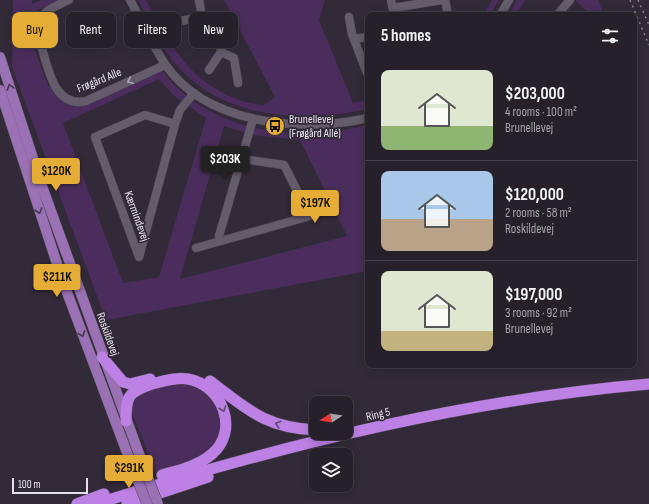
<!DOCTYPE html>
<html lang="en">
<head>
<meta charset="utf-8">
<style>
  :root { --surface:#26202a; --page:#322d36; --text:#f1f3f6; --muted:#a4a3a8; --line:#423e47; --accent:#e6ad36 }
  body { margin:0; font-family:"Sofia Sans Condensed",sans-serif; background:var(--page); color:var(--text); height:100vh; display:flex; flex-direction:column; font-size:15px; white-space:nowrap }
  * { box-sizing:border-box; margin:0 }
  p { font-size:13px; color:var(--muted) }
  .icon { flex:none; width:22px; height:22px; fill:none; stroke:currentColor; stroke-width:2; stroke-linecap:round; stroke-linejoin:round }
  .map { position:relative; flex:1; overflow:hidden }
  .details { position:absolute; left:365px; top:12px; width:272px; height:356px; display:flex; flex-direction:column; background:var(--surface); border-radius:8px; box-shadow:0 2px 10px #0003,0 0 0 1px var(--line) }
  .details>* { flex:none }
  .top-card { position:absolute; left:12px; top:12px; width:293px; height:36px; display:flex; gap:8px }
  .needle { width:26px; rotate:258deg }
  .tools { position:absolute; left:309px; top:396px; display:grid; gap:8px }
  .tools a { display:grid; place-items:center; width:44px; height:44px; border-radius:8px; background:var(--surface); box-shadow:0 2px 10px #0003,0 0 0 1px var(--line); font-size:20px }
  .scale { position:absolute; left:12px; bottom:10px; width:76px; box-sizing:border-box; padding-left:4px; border:2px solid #e6e0ea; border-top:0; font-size:11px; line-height:14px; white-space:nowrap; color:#e6e0ea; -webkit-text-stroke:3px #322a38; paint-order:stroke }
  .price { position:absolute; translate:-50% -34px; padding:0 9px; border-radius:4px; background:var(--accent); color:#111; font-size:13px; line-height:26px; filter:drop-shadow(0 1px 2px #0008) }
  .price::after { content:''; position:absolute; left:50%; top:24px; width:12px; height:9px; margin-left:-6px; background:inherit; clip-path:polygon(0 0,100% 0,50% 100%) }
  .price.on { background:#222; color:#fff }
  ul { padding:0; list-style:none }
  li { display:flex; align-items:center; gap:12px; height:100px; padding:0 16px }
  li+li { border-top:1px solid var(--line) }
  li span { display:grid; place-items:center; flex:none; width:112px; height:80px; border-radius:8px; color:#555 }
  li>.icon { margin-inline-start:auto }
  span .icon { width:48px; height:48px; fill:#fffc; stroke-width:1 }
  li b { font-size:17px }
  h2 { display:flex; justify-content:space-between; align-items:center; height:48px; padding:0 16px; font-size:17px }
  .pill { padding:0 14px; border-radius:8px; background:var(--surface); box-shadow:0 2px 10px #0003,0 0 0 1px var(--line); font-size:14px; line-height:36px }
  .pill.on { background:var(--accent); color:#111 }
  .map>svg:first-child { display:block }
  .green { fill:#4a2d5c; fill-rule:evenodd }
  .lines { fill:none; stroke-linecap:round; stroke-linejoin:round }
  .minor-casing { stroke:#4f4854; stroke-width:9 }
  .major-casing { stroke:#4f4854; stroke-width:11 }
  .highway-casing { stroke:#4f4854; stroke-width:12 }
  .minor { stroke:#645b6b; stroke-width:8 }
  .major { stroke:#9971b4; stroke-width:10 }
  .highway { stroke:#bd80e4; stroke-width:11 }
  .rail { stroke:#8a838f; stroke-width:1.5; stroke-dasharray:2 4; stroke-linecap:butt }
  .major-bridge-casing { stroke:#4f4854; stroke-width:11; stroke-linecap:butt }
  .major-bridge { stroke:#9971b4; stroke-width:10 }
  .oneway { stroke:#aca4b1 }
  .oneway2 { stroke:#473851 }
  .oneway3 { stroke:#634874 }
  .labels { text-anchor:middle; stroke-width:3.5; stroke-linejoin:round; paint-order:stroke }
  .street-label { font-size:12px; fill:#e6e0ea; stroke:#322a38 }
  .poi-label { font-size:12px; fill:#e6e0ea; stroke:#322a38; text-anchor:start }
</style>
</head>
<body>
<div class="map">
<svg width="649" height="504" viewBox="0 0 649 504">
  <rect width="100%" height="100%" fill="#322a38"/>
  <path class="green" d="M13,0H32V4L42,0H60L32,13V42L48,86H52L70,104L161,70C211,133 293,143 368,125V132L365,133L368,140V271L106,320L12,67ZM159,79L174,96L206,118L159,277L123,283L63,123ZM224,126L253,135L300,140L347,236L180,279Z
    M138,0H146C170,43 188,81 237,99C245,103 255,104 264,105L275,97L224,0H325L319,20L353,103L368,100V109C299,124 217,119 171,58C157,41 149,19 138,0Z
    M492,0H499L490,15H483Z
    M517,0H525L516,15H509Z
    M575,0H598L604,15H591Z
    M185,382L196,384L220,407C221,413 222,419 222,425C220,458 181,464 156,472L128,403L144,390Z"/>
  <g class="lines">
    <defs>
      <path id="minor" d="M69,0C48,10 36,11 39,38C47,62 52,109 86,101L165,65
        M130,0C142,21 152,44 165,64C206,125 303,133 368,118
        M391,0L394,15
        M445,0L448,15
        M393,8L442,0
        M500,15L509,0
        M557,15L570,0
        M202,17L203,21L218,32L221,52L209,70
        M349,17L352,34L367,73
        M147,31L160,25L202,17L199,0
        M354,39L368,37
        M221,52L234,58L238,83
        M175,124L145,115L95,137L139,257L175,124L180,110L194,93
        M220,241L219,236L253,119
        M196,248L310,216L284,165L242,159"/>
      <path id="major" d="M0,57L43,189L142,462
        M0,90L62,279L132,466"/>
      <path id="highway" d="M102,357L123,382L130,384L150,379
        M210,381C248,410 266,428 316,430
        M126,421C126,396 128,392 152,384C164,381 176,377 188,379C222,385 240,430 212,454C198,466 179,470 162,475
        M77,504L104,494
        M96,504C273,447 464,400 649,384
        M127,504L208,477"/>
    </defs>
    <use href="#minor" class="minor-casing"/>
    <use href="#major" class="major-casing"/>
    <use href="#highway" class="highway-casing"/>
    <use href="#minor" class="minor"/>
    <use href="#major" class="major"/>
    <use href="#highway" class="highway"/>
    <path class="rail" d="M630,0L649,45
      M638,0L649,25"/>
    <defs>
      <path id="major-bridge" d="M142,462L158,504
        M132,466L147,504"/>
    </defs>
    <use href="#major-bridge" class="major-bridge-casing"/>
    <use href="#major-bridge" class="major-bridge"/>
  </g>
  <defs><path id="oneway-chevron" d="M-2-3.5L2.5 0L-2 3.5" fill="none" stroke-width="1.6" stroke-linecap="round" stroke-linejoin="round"/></defs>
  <use class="oneway" href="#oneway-chevron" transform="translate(130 81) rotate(155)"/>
  <g class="oneway2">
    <use href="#oneway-chevron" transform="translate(10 87) rotate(-108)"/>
    <use href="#oneway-chevron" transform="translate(39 211) rotate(71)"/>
    <use href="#oneway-chevron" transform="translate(82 334) rotate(70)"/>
  </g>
  <g class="oneway3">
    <use href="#oneway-chevron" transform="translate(223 409) rotate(71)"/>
    <use href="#oneway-chevron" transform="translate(278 424) rotate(-162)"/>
  </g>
  <defs>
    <symbol id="bus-disc" viewBox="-11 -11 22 22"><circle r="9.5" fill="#e6ad36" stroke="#322a38"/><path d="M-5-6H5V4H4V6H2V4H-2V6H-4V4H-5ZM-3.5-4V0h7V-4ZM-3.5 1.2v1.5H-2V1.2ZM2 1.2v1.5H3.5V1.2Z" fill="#111"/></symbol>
  </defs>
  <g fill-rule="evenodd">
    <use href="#bus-disc" x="264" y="115" width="22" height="22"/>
  </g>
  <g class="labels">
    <g class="street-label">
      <text transform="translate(99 80) rotate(-22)" y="4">Frøgård Alle</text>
      <text transform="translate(137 216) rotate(70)" y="4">Kærmindevej</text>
      <text transform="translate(108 334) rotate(70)" y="4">Roskildevej</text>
      <text transform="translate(378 414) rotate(-13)" y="4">Ring 5</text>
    </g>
    <g class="poi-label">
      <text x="289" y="123">Brunellevej<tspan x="289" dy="14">(Frøgård Allé)</tspan></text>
    </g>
  </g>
</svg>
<div class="tools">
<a><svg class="needle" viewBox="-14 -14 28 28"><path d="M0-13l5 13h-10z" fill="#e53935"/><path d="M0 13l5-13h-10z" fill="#a4a3a8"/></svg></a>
<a><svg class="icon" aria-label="layers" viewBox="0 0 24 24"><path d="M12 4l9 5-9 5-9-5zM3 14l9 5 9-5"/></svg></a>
</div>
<div class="scale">100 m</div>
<b class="price on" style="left:225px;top:180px">$203K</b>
<b class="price" style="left:56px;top:192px">$120K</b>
<b class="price" style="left:315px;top:224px">$197K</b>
<b class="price" style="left:57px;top:298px">$211K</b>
<b class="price" style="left:129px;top:489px">$291K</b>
<div class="top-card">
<a class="pill on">Buy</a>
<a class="pill">Rent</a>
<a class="pill">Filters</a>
<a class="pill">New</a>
</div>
<section class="details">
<h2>5 homes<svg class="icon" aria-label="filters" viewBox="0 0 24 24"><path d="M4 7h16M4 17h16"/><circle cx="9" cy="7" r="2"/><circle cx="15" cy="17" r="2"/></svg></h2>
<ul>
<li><span style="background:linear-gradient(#dfe7d0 70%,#8fb573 0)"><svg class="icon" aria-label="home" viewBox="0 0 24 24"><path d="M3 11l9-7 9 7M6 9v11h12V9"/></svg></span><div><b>$203,000</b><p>4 rooms · 100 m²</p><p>Brunellevej</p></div></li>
<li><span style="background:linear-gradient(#a9c7e8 60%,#b9a48a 0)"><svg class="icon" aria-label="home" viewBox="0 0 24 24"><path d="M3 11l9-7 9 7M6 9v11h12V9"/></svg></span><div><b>$120,000</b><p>2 rooms · 58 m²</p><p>Roskildevej</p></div></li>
<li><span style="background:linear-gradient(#dfe7d0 75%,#c2b280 0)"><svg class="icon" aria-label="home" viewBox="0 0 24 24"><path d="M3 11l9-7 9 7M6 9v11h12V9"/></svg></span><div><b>$197,000</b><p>3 rooms · 92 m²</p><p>Brunellevej</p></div></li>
</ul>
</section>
</div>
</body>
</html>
